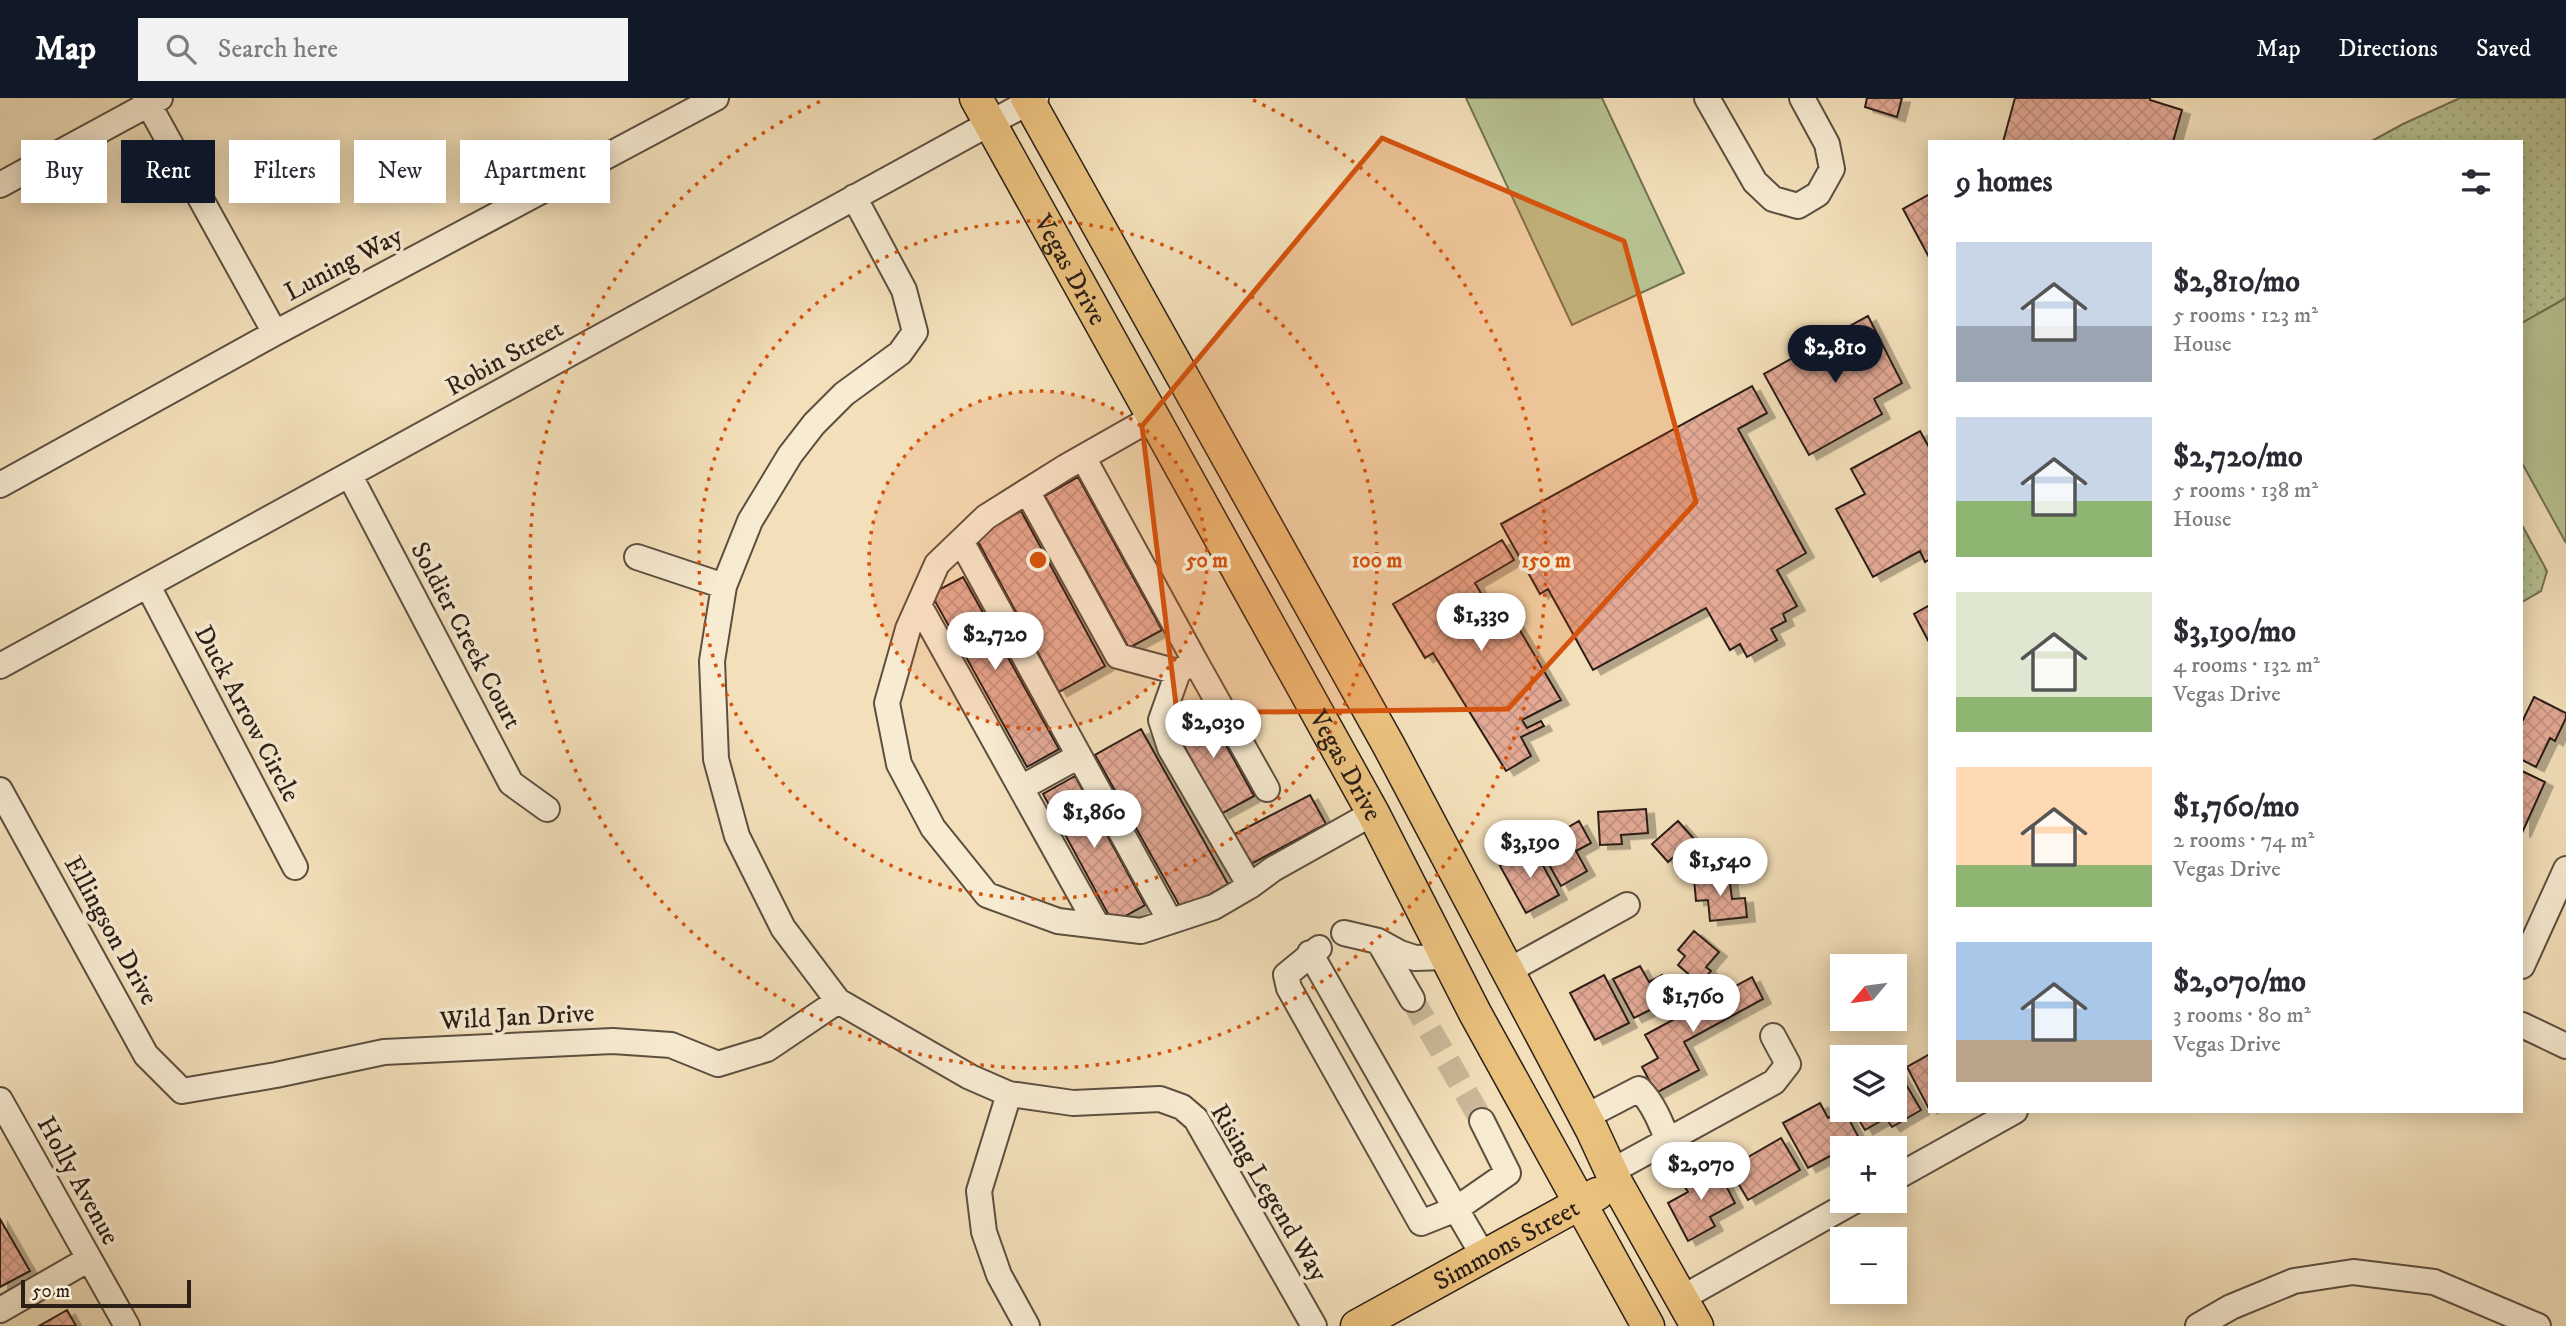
<!DOCTYPE html>
<html lang="en">
<head>
<meta charset="utf-8">
<style>
  :root { --surface:#fff; --page:#f2f2f3; --text:#2b2b33; --muted:#7c7c81; --accent:#111827 }
  body { margin:0; font-family:"IM FELL DW Pica",serif; background:var(--page); color:var(--text); height:100vh; display:flex; flex-direction:column; font-size:26px; white-space:nowrap }
  * { box-sizing:border-box; margin:0 }
  p { font-size:23px; color:var(--muted) }
  .icon { flex:none; width:38px; height:38px; fill:none; stroke:currentColor; stroke-width:2; stroke-linecap:round; stroke-linejoin:round }
  .map { position:relative; flex:1; overflow:hidden }
  .panel { position:absolute; left:1928px; top:42px; width:595px; height:973px; display:flex; flex-direction:column; background:var(--surface); border-radius:0px; box-shadow:0 4px 18px #0003 }
  .panel>* { flex:none }
  .banner { position:absolute; left:21px; top:42px; width:665px; height:63px; display:flex; gap:14px }
  .needle { width:46px; rotate:241deg }
  .buttons { position:absolute; left:1830px; top:856px; display:grid; gap:14px }
  .buttons a { display:grid; place-items:center; width:77px; height:77px; border-radius:0px; background:var(--surface); box-shadow:0 4px 18px #0003; font-size:35px }
  .scale { position:absolute; left:21px; bottom:18px; width:170px; box-sizing:border-box; padding-left:7px; border:4px solid #2b1f17; border-top:0; font-size:19px; line-height:24px; white-space:nowrap; color:#2b1f17; -webkit-text-stroke:5px #f7ebd2; paint-order:stroke }
  .price { position:absolute; translate:-50% -60px; padding:0 16px; border-radius:24px; background:#fff; color:#222; font-size:23px; line-height:46px; filter:drop-shadow(0 2px 4px #0008) }
  .price::after { content:''; position:absolute; left:50%; top:42px; width:21px; height:16px; margin-left:-10px; background:inherit; clip-path:polygon(0 0,100% 0,50% 100%) }
  .price.selected { background:var(--accent); color:#fff }
  ul { padding:0; list-style:none }
  li { display:flex; align-items:center; gap:21px; height:175px; padding:0 28px }
  li span { display:grid; place-items:center; flex:none; width:196px; height:140px; border-radius:0px; color:#555 }
  li>.icon { margin-inline-start:auto }
  span .icon { width:84px; height:84px; fill:#fffc; stroke-width:1 }
  li b { font-size:30px }
  h2 { display:flex; justify-content:space-between; align-items:center; height:84px; padding:0 28px; font-size:30px }
  .chip { padding:0 24px; border-radius:0px; background:var(--surface); box-shadow:0 4px 18px #0003; font-size:24px; line-height:63px }
  .chip.selected { background:var(--accent); color:#fff }
  header { display:flex; align-items:center; gap:42px; box-sizing:border-box; height:98px; padding:0 35px; background:var(--accent); color:#fff }
  header strong { font-size:33px }
  nav { display:flex; gap:38px; margin-inline-start:auto; font-size:24px }
  .search { width:490px; height:63px; background:var(--page); display:flex; align-items:center; gap:18px; box-sizing:border-box; padding:0 24px; border-radius:0px; color:var(--muted); font-size:26px }
  .map>svg:first-child { display:block }
  .park { fill:url(#park-dots); stroke:#727154; stroke-width:2 }
  .garden { fill:#b8c392; stroke:#727154; stroke-width:2 }
  .building { fill:url(#building-cross-hatch); stroke:#2b1f17; stroke-width:2; filter:url(#shadow) }
  .lines { fill:none; stroke-linecap:round; stroke-linejoin:round }
  .minor-tunnel { stroke:#cbb999; stroke-width:24; stroke-dasharray:24 12; stroke-linecap:butt }
  .minor-casing { stroke:#5d4f40; stroke-width:28 }
  .major-casing { stroke:#2b1f17; stroke-width:35 }
  .minor { stroke:#f7ebd2; stroke-width:24 }
  .major { stroke:#eac07d; stroke-width:32 }
  .marked { fill:#d5530d; fill-opacity:0.2; stroke:#d5530d; stroke-width:5; stroke-linejoin:round }
  .ring { fill:none; stroke:#d5530d; stroke-width:3.5; stroke-dasharray:3.5 7 }
  .labels { text-anchor:middle; stroke-width:7; stroke-linejoin:round; paint-order:stroke }
  .street-label { font-size:26px; fill:#2b1f17; stroke:#f7ebd2 }
  .centre { fill:#d5530d; stroke:#f7ebd2; stroke-width:3.5 }
  .ring-label { font-size:21px; text-anchor:middle; font-weight:bold; fill:#d5530d; stroke:#f7ebd2; stroke-width:7; stroke-linejoin:round; paint-order:stroke }
</style>
</head>
<body>
<header>
<strong>Map</strong>
<div class="search"><svg class="icon" aria-label="search" viewBox="0 0 24 24"><circle cx="10" cy="10" r="6"/><path d="M15 15l6 6"/></svg>Search here</div>
<nav><a>Map</a><a>Directions</a><a>Saved</a></nav>
</header>
<div class="map">
<svg width="2566" height="1228" viewBox="0 0 2566 1228">
  <defs>
    <pattern id="park-dots" width="8" height="8" patternUnits="userSpaceOnUse" patternTransform="scale(1.75)"><rect width="8" height="8" fill="#b8c392"/><path d="M2 2h.1M6 6h.1" fill="none" stroke="#9ea77d" stroke-width="1.8" stroke-linecap="round"/></pattern>
    <pattern id="building-cross-hatch" width="8" height="8" patternUnits="userSpaceOnUse" patternTransform="scale(1.75)"><rect width="8" height="8" fill="#e3a995"/><path d="M0 0l8 8M0 8l8-8" fill="none" stroke="#c39180"/></pattern>
    <filter id="shadow"><feDropShadow dx="8" dy="4.5" stdDeviation="0" flood-color="#0004"/></filter>
  </defs>
  <rect width="100%" height="100%" fill="#f3e0ba"/>
  <filter id="stains"><feTurbulence type="fractalNoise" baseFrequency=".00286" numOctaves="4"/><feColorMatrix values="0 0 0 0 .2 0 0 0 0 .09 0 0 0 0 .02 0 0 0 .5 -.17"/></filter>
  <radialGradient id="worn" r=".72"><stop offset=".6" stop-color="#630" stop-opacity="0"/><stop offset="1" stop-color="#630" stop-opacity=".3"/></radialGradient>
  <path class="park" d="M2460,0H2566V200L2522,225V44H2370L2403,26Z
    M2522,427L2547,473L2541,493L2522,504Z"/>
  <path class="garden" d="M1466,0H1602L1684,175L1572,227Z
    M2566,200V445L2522,365V225Z"/>
  <path class="building" d="M1867,0H1902L1897,19L1865,9Z
    M2015,0H2150V2L2182,12L2173,44H2003Z
    M1930,96V161L1903,111Z
    M1868,218L1902,285L1874,301L1882,316L1809,357L1764,276Z
    M1752,288L1767,315L1738,331L1806,455L1777,472L1797,508L1783,516L1786,523L1771,531L1777,542L1747,559L1740,546L1730,552L1706,510L1593,572L1548,491L1540,496L1501,426Z
    M1920,333L1930,351V461L1925,464L1920,453L1873,479L1836,411L1865,396L1851,371Z
    M1078,379L1162,532L1129,550L1045,398Z
    M1021,413L1105,568L1059,594L975,438Z
    M1502,442L1514,462L1475,485L1489,509L1502,502L1561,602L1522,622L1527,630L1541,623L1544,628L1521,639L1531,658L1506,673L1433,555L1425,560L1393,506Z
    M963,479L1059,651L1027,669L931,496Z
    M1930,507V546L1914,516Z
    M2534,599L2566,615V620L2555,643L2550,640L2536,669L2522,662V624Z
    M1204,607L1254,698L1221,716L1172,626Z
    M1141,631L1228,786L1182,812L1095,657Z
    M2522,673L2545,684L2522,735Z
    M1075,678L1145,807L1113,825L1043,696Z
    M1310,697L1326,726L1249,767L1233,737Z
    M1646,711L1648,735L1621,737L1622,746L1600,747L1598,714Z
    M1579,723L1591,745L1576,753L1587,773L1561,788L1538,747Z
    M1678,723L1703,751L1687,765L1678,755L1668,764L1652,746Z
    M1533,749L1559,797L1526,815L1500,768Z
    M1729,777L1732,801L1745,800L1747,819L1710,823L1708,802L1696,803L1694,781Z
    M1694,833L1719,854L1706,869L1711,873L1700,886L1678,867L1685,858L1678,852Z
    M1640,868L1649,884L1662,877L1674,900L1634,920L1613,881Z
    M1604,877L1629,925L1595,942L1570,895Z
    M1752,879L1763,901L1684,944L1699,972L1656,995L1642,969L1658,960L1645,937Z
    M1930,956V1011H1929L1907,969Z
    M1895,968L1921,1012L1892,1029L1886,1020L1865,1032L1853,1012H1895Z
    M1820,1005L1828,1020L1844,1012L1860,1042L1808,1070L1783,1025Z
    M1781,1040L1800,1072L1748,1102L1729,1070Z
    M1714,1065L1735,1105L1710,1119L1715,1128L1688,1143L1668,1105L1688,1094L1681,1083Z
    M0,1121L30,1173L0,1189Z
    M67,1212L76,1228H39Z"/>
  <g class="lines">
    <path class="minor-tunnel" d="M1412,901L1482,1023"/>
    <defs>
      <path id="minor" d="M145,0L275,235
        M1707,0L1755,84L1773,101L1798,108L1818,96L1832,71L1827,46L1802,0
        M0,87L160,0
        M854,99L904,192L915,234L900,255L844,296L814,326L790,357L750,423L724,488L712,563L716,661L737,738L783,830L838,903L970,979L1009,996L1073,1005L1160,1001L1182,1009L1196,1021L1314,1228
        M1152,320L1064,370L986,419L937,466L908,531L887,605L899,666L933,730L987,797L1058,823L1141,833L1214,809L1250,788L1273,771L1373,715
        M1083,359L1195,563
        M350,378L511,685L547,711
        M0,387L275,235L716,0
        M1027,393L1118,558L1178,574
        M961,443L1170,823
        M637,459L724,488
        M148,488L295,769
        M919,507L1097,827
        M0,568L1036,0
        M1021,690L1079,658
        M0,692L146,957L182,993L276,977L384,954L613,943L671,947L718,966L767,951L838,903
        M1250,788L1170,650L1161,622L1178,574L1195,563L1267,691
        M1344,835L1378,843L1400,855L1415,860L1446,859
        M1379,844L1412,901
        M1319,850L1286,877L1289,890L1421,1125L1456,1111L1484,1159
        M1310,855L1456,1111L1508,1075L1482,1023
        M2522,868L2566,771
        M1508,873L1627,807
        M2522,927L2566,948
        M1009,996L979,1093L984,1134L999,1177L1027,1228
        M0,1002L127,1228
        M1585,1019L1639,991C1653,1005 1661,1025 1668,1043
        M1612,1073L1774,984L1788,966L1773,938
        M1895,1080L2015,1013
        M1682,1200L1856,1102
        M0,1212L89,1161
        M2198,1228L2231,1209L2294,1183L2353,1174L2434,1184L2538,1228"/>
      <g id="major">
        <path id="s1" d="M976,0L1373,715L1475,915L1648,1228"/>
        <path d="M1027,0L1389,648L1592,1032L1617,1086L1697,1228"/>
        <path id="s2" d="M1357,1228L1597,1096"/>
      </g>
    </defs>
    <use href="#minor" class="minor-casing"/>
    <use href="#major" class="major-casing"/>
    <use href="#minor" class="minor"/>
    <use href="#major" class="major"/>
  </g>
  <path class="marked" d="M1382,40L1624,143L1696,404L1508,611L1177,615L1142,328Z"/>
  <circle cx="1038" cy="462" r="169" fill="#d5530d" fill-opacity=".12"/>
  <g class="ring">
    <circle cx="1038" cy="462" r="169"/>
    <circle cx="1038" cy="462" r="339"/>
    <path d="M1253 2A508 508 0 1 1 823 2"/>
  </g>
  <g class="labels">
    <g class="street-label">
      <text transform="translate(343 165) rotate(-28)" y="9">Luning Way</text>
      <text dy="9" stroke="none"><textPath href="#s1" startOffset="196">Vegas Drive</textPath></text>
      <text transform="translate(504 259) rotate(-29)" y="9">Robin Street</text>
      <text transform="translate(467 537) rotate(62)" y="9">Soldier Creek Court</text>
      <text transform="translate(248 615) rotate(62)" y="9">Duck Arrow Circle</text>
      <text dy="9" stroke="none"><textPath href="#s1" startOffset="763">Vegas Drive</textPath></text>
      <text transform="translate(112 832) rotate(61)" y="9">Ellingson Drive</text>
      <text transform="translate(517 918) rotate(-3)" y="9">Wild Jan Drive</text>
      <text transform="translate(79 1082) rotate(61)" y="9">Holly Avenue</text>
      <text transform="translate(1270 1094) rotate(59)" y="9">Rising Legend Way</text>
      <text dy="9" stroke="none"><textPath href="#s2" startOffset="170">Simmons Street</textPath></text>
    </g>
  </g>
  <circle cx="1038" cy="462" r="10" class="centre"/>
  <g class="ring-label">
    <text x="1207" y="469">50 m</text>
    <text x="1377" y="469">100 m</text>
    <text x="1546" y="469">150 m</text>
  </g>
  <rect width="100%" height="100%" filter="url(#stains)"/>
  <rect width="100%" height="100%" fill="url(#worn)"/>
</svg>
<div class="buttons">
<a><svg class="needle" viewBox="-14 -14 28 28"><path d="M0-13l5 13h-10z" fill="#e53935"/><path d="M0 13l5-13h-10z" fill="#7c7c81"/></svg></a>
<a><svg class="icon" aria-label="layers" viewBox="0 0 24 24"><path d="M12 4l9 5-9 5-9-5zM3 14l9 5 9-5"/></svg></a>
<a>+</a>
<a>−</a>
</div>
<div class="scale">50 m</div>
<b class="price selected" style="left:1835px;top:287px">$2,810</b>
<b class="price" style="left:1481px;top:555px">$1,330</b>
<b class="price" style="left:995px;top:574px">$2,720</b>
<b class="price" style="left:1213px;top:662px">$2,030</b>
<b class="price" style="left:1094px;top:752px">$1,860</b>
<b class="price" style="left:1530px;top:782px">$3,190</b>
<b class="price" style="left:1720px;top:800px">$1,540</b>
<b class="price" style="left:1693px;top:936px">$1,760</b>
<b class="price" style="left:1701px;top:1104px">$2,070</b>
<div class="banner">
<a class="chip">Buy</a>
<a class="chip selected">Rent</a>
<a class="chip">Filters</a>
<a class="chip">New</a>
<a class="chip">Apartment</a>
</div>
<section class="panel">
<h2>9 homes<svg class="icon" aria-label="filters" viewBox="0 0 24 24"><path d="M4 7h16M4 17h16"/><circle cx="9" cy="7" r="2"/><circle cx="15" cy="17" r="2"/></svg></h2>
<ul>
<li><span style="background:linear-gradient(#c9d6e8 60%,#9aa5b1 0)"><svg class="icon" aria-label="home" viewBox="0 0 24 24"><path d="M3 11l9-7 9 7M6 9v11h12V9"/></svg></span><div><b>$2,810/mo</b><p>5 rooms · 123 m²</p><p>House</p></div></li>
<li><span style="background:linear-gradient(#c9d6e8 60%,#8fb573 0)"><svg class="icon" aria-label="home" viewBox="0 0 24 24"><path d="M3 11l9-7 9 7M6 9v11h12V9"/></svg></span><div><b>$2,720/mo</b><p>5 rooms · 138 m²</p><p>House</p></div></li>
<li><span style="background:linear-gradient(#dfe7d0 75%,#8fb573 0)"><svg class="icon" aria-label="home" viewBox="0 0 24 24"><path d="M3 11l9-7 9 7M6 9v11h12V9"/></svg></span><div><b>$3,190/mo</b><p>4 rooms · 132 m²</p><p>Vegas Drive</p></div></li>
<li><span style="background:linear-gradient(#ffd9b3 70%,#8fb573 0)"><svg class="icon" aria-label="home" viewBox="0 0 24 24"><path d="M3 11l9-7 9 7M6 9v11h12V9"/></svg></span><div><b>$1,760/mo</b><p>2 rooms · 74 m²</p><p>Vegas Drive</p></div></li>
<li><span style="background:linear-gradient(#a9c7e8 70%,#b9a48a 0)"><svg class="icon" aria-label="home" viewBox="0 0 24 24"><path d="M3 11l9-7 9 7M6 9v11h12V9"/></svg></span><div><b>$2,070/mo</b><p>3 rooms · 80 m²</p><p>Vegas Drive</p></div></li>
</ul>
</section>
</div>
</body>
</html>
